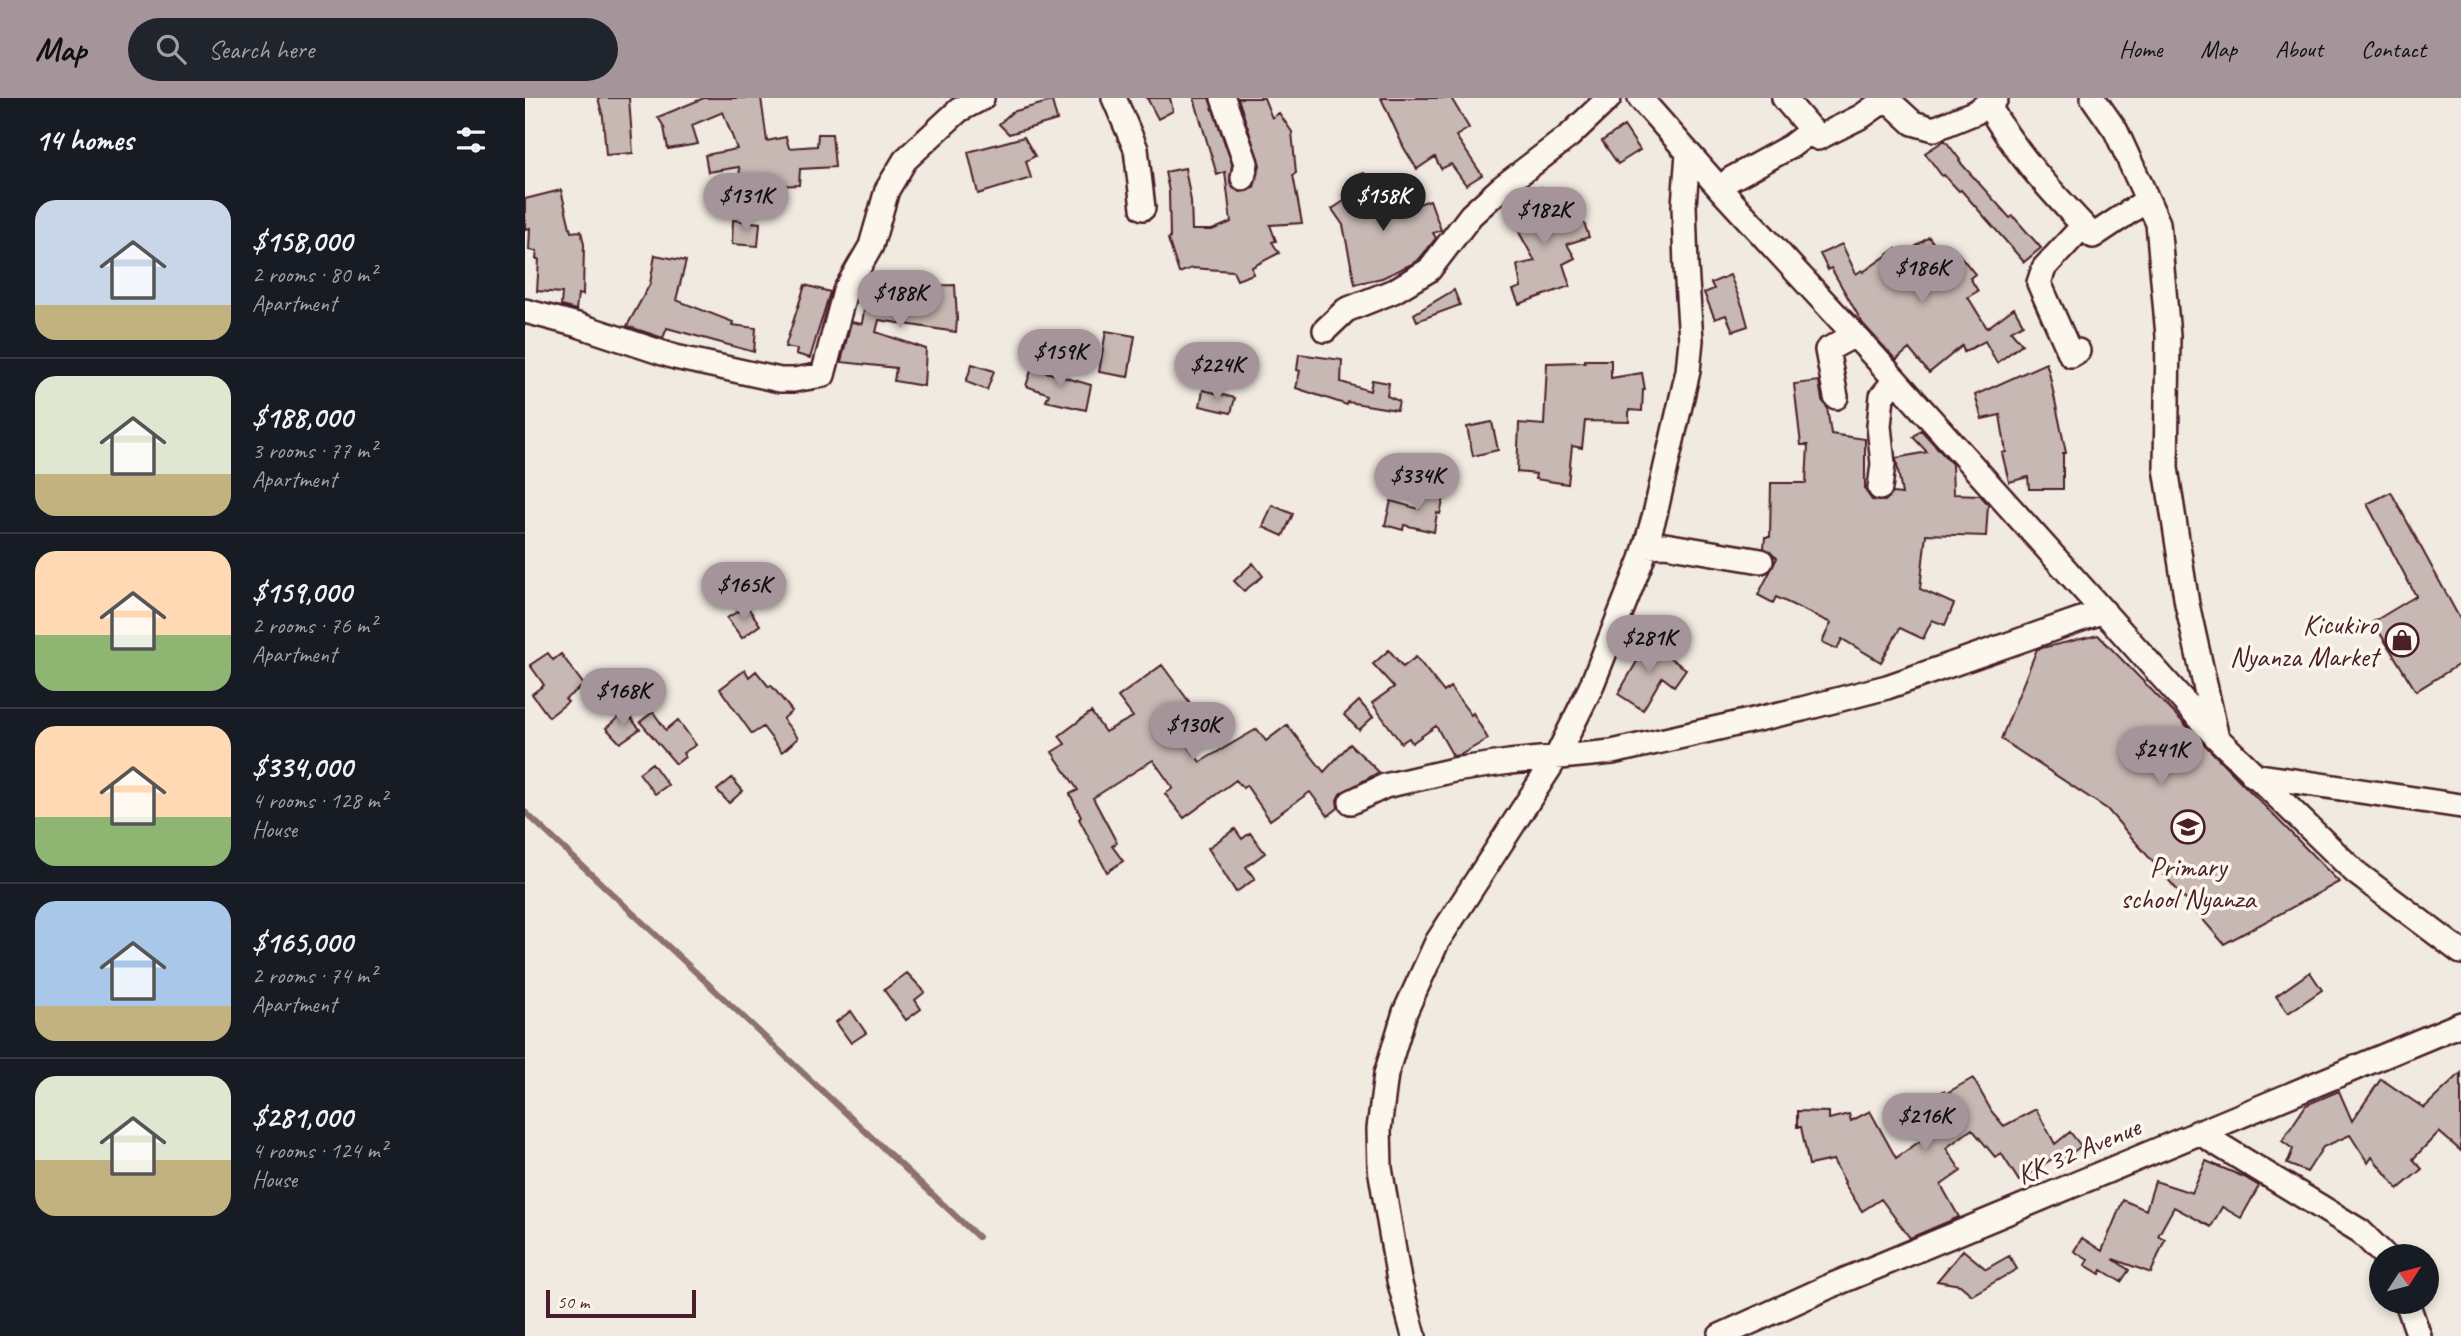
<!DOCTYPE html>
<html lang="en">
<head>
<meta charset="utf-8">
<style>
  :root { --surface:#171b24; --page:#20242c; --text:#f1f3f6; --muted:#9ea1a6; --line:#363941; --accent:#a6949b }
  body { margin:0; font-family:Caveat,sans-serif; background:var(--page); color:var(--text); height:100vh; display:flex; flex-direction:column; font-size:26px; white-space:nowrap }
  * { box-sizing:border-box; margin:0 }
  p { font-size:23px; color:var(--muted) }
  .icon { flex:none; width:38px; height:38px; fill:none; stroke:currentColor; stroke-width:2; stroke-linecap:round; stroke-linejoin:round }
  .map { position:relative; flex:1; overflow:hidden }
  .drawer { display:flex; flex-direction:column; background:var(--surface); width:525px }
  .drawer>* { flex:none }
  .needle { width:46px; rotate:54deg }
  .fabs { position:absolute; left:1844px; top:1146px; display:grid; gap:14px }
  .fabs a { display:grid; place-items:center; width:70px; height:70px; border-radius:50%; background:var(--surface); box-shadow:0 4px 10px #0003; font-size:35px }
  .scale { position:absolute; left:21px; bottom:18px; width:150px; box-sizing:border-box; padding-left:7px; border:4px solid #4a1f2b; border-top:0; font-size:19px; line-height:24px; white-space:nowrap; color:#4a1f2b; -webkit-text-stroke:5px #fbf7ec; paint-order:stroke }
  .price { position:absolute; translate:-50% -60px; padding:0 16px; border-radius:24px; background:var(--accent); color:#111; font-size:23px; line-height:46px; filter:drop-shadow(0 2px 4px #0008) }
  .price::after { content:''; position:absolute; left:50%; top:42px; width:21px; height:16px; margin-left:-10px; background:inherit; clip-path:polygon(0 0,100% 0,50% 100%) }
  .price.selected { background:#222; color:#fff }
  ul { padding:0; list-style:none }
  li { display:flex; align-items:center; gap:21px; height:175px; padding:0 35px }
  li+li { border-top:2px solid var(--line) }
  li span { display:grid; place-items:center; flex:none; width:196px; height:140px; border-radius:21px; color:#555 }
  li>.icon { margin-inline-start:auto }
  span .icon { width:84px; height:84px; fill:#fffc; stroke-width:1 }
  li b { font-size:30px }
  h2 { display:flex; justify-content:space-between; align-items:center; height:84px; padding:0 35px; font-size:30px }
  header { display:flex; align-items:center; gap:42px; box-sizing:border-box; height:98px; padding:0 35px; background:var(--accent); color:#111 }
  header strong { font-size:33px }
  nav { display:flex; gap:38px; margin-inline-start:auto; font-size:24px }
  .search { width:490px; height:63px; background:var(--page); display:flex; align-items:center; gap:18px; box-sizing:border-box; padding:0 24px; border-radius:38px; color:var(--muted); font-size:26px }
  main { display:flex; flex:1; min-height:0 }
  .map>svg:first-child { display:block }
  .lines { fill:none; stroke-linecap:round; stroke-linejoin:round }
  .stream { stroke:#8c6f72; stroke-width:6 }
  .building { fill:#c8b8b3; stroke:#4a1f2b; stroke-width:2 }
  .minor-casing { stroke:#4a1f2b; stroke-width:28 }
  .minor { stroke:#fbf7ec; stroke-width:23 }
  .labels { text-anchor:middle; stroke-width:7; stroke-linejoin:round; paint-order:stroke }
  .poi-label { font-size:28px; fill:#4a1f2b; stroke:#fbf7ec; text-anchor:end }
  .street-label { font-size:28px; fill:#4a1f2b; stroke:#fbf7ec }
</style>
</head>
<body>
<header>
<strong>Map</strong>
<div class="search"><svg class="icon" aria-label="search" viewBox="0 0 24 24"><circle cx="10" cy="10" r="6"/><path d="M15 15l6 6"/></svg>Search here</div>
<nav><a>Home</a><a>Map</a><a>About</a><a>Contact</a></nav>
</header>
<main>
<section class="drawer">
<h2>14 homes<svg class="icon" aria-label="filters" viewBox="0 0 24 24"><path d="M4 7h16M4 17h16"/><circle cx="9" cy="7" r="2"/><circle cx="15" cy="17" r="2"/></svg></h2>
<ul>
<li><span style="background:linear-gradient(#c9d6e8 75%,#c2b280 0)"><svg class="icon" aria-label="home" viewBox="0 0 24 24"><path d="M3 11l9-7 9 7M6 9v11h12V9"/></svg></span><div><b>$158,000</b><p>2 rooms · 80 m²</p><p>Apartment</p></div></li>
<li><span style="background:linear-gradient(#dfe7d0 70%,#c2b280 0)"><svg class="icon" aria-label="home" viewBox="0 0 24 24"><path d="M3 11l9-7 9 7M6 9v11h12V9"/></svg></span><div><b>$188,000</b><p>3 rooms · 77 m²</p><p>Apartment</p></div></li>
<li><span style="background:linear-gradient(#ffd9b3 60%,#8fb573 0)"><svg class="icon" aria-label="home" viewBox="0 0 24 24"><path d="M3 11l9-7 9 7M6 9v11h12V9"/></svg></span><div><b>$159,000</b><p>2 rooms · 76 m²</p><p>Apartment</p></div></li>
<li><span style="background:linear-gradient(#ffd9b3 65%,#8fb573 0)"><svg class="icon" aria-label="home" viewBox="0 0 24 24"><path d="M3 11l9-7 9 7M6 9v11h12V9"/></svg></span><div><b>$334,000</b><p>4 rooms · 128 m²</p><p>House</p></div></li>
<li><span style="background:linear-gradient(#a9c7e8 75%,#c2b280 0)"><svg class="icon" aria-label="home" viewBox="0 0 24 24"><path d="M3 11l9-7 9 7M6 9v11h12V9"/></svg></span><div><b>$165,000</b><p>2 rooms · 74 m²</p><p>Apartment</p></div></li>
<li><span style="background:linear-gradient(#dfe7d0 60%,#c2b280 0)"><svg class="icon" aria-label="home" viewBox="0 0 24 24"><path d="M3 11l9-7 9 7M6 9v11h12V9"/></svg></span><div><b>$281,000</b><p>4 rooms · 124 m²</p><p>House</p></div></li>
</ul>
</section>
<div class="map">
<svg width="1936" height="1238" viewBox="0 0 1936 1238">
  <rect width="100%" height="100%" fill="#f0eae0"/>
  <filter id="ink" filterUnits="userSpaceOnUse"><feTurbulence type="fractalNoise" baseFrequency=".0143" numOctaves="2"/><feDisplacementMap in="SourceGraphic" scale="14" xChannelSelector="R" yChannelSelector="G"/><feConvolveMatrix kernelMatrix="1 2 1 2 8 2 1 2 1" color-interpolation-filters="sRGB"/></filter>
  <g filter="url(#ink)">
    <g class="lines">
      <path class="stream" d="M0,714L453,1139"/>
    </g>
    <path class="building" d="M73,0H104L108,55L81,57L78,19Z
      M179,0H236L242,43L261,39L264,50L292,48L293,36H307L310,69L275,71L274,87L251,88V80L216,86L214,69L183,74L180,57L212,51L198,14L167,27L173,46L143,51L139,29L133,19Z
      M622,0H645L648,13L633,21Z
      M669,0H684L707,66L705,84L708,90L715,94L722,93L729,89L735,67L713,0H739L747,20L754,15L767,34L771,75L768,77L777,125L745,127L751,143L747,144L754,155L727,169L728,176L712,182L708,173L667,170L654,175L643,141L645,140L644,93L640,74L660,70L666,103L667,132H687L706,124L700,74L692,77Z
      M856,0H926L944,30L931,38L957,77L941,87L926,66L916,71L910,59L892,71L879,50Z
      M527,3L532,22L484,36L474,26L487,14Z
      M1099,28L1115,52L1093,66L1077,43Z
      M499,39L510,58L501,63L506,80L453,96L443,54Z
      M1420,42L1435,62L1434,63L1485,120L1488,118L1516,150L1499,164L1436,92L1434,93L1419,77L1417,78L1400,55Z
      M839,75L863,121L871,114L905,102L916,132L908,135L911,140L895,160L887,166L857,180L830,186L818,127L807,111L831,95L824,82Z
      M1016,89L1021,101L1041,128L1058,122L1064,139L1042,146L1050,160L1038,166L1045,188L994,206L988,192L996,189L992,167L1010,163L995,136L990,118L997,116L991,99Z
      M36,92L46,134L56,133L59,146L58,197L53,196L51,212L36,208L37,195L12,193L14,161H11L12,153L4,152L5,130L0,131V101Z
      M208,122L235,125L233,148L207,146Z
      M1404,139L1422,163L1433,155L1450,176L1445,180L1453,193L1443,199L1462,230L1489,210L1498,226L1486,233L1497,246L1472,265L1460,243L1439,254L1437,248L1404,275L1384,251L1371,262L1338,226L1306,170L1303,172L1295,156L1317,146L1331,176L1337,172L1338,174L1371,151L1376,159Z
      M130,157L161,163L151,202L208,224L207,227L231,230L229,254L142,230L138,240L102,228L125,186Z
      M1205,177L1218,210L1223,228L1208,233L1201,217L1190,221L1179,195L1189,191L1186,185Z
      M280,187L305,194L285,260L271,256L272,251L260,249Z
      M350,187L398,202V188L430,187L432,221L431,234L354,222L351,234L401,251L399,288L369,283L371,270L316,264L326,224L337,226L339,212H342Z
      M929,192L935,207L892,223L889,216Z
      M581,233L610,238L603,279L574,274Z
      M774,256L817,262L816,284L845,293L847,282L864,285L862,298L874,303L872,312L823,304L822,307L771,290L775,273L772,272Z
      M1060,262H1086V280L1117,275L1120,292H1118L1117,313L1104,312V324L1060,323L1057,350L1047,348L1043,386L1010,381L1011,376L992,374L994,325L1019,327L1022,265L1060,264Z
      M1521,265L1524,274L1541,355H1538V391H1504L1503,379L1484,384L1477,355L1481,354L1475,317L1457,321L1450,297Z
      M447,266L469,273L462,292L441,284Z
      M507,270L566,287L561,312L521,303L524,296L501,288Z
      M1294,283L1297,302L1302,309L1306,336L1340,341V392L1347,402L1360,403L1368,395L1377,396L1371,360L1402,354L1388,339L1396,332L1427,366L1428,396L1455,397L1463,406L1461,438L1401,436L1395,491L1429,506L1420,527L1407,522L1398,541L1375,530L1356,564L1317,541L1312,551L1297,544L1306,525L1251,499L1248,505L1233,497L1252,460L1239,450L1240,439H1245L1246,385H1281L1283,347H1276L1269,286Z
      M678,292L710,300L706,315L675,308Z
      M967,324L973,352L948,358L942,329Z
      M900,390L920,396L915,416L912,415L909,434L879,427L878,432L860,427L866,403L894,411Z
      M1866,394L1936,523V565L1891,593L1848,524L1891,498L1842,406Z
      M747,407L768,416L758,438L738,429Z
      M728,465L738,478L719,493L709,483Z
      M222,508L235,527L217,540L202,520Z
      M1573,537L1719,687L1814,784L1699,846L1582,711L1476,641L1512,551Z
      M1117,541L1161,571L1149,588L1137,579L1118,612L1093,596L1114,560L1110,558Z
      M864,552L878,569L891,559L919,594L925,589L946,617L948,615L963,641L935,657L928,658L911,628L887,645L884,640L876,645L847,605L869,589L848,566Z
      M23,555L28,562L36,556L59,587L40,601L43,604L24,619L7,596L19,587L5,567Z
      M637,567L668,609L660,614L667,626L653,633L675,664L732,631L741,643L762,627L799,674L825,646L854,674L815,696L812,702L813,710L803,718L785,694L745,722L721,687L718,690L711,682L659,720L640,696L648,690L628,662L568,700L592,745L587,748L598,763L582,774L554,721L556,719L545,696L553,692L527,654L540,646L534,638L566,614L580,634L608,619L593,599Z
      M220,572L224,579L231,573L244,589L246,587L267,613L258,621L273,640L257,654L238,629L227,636L195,591Z
      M834,603L848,619L834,632L819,617Z
      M100,614L115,631L95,645L81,630Z
      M128,614L141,632L153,622L171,647L158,655L160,659L151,666L115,624Z
      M127,665L143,687L130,696L114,675Z
      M207,680L218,693L204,705L192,692Z
      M710,731L717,741L725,735L740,755L721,769L730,781L711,794L683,750Z
      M1785,874L1797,892L1763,915L1751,898Z
      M382,875L400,894L390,902L396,911L381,922L359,892Z
      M326,913L341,935L326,945L311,924Z
      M1936,975V1053L1914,1034L1888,1061L1897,1071L1873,1091L1847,1059L1843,1065L1825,1037L1798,1049L1782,1074L1762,1066L1768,1051L1757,1043L1781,1007L1814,993L1827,1023L1856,981L1899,1010Z
      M1448,980L1467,1014L1479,1028L1511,1011L1530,1046L1545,1034L1556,1048L1534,1065L1530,1059L1494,1083L1476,1055L1470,1059L1447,1031L1421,1050L1436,1073L1416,1087L1434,1119L1385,1140L1356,1101L1337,1113L1319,1085L1320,1084L1308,1062L1284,1067L1276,1029H1272V1013L1304,1014V1021L1324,1016L1326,1023L1345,1013L1371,1060L1398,1041L1380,1008L1396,999L1398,1003L1419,993L1420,996Z
      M1681,1063L1719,1079L1734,1088L1716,1120L1697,1109L1686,1129L1649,1109L1633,1138L1640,1141L1626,1175L1588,1161L1604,1172L1596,1184L1577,1172L1575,1176L1560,1167L1563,1162L1549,1153L1557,1140L1577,1153L1598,1102L1621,1112L1630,1083L1667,1095Z
      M1438,1152L1461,1171L1484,1158L1492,1171L1447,1197L1435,1187L1412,1183Z"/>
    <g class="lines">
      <defs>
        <path id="minor" d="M589,0L611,51L618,110
          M698,0L721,65L718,80
          M1115,0L1196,92L1349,258L1691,639L1830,774L1936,854
          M1259,0L1293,40L1337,18L1361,1
          M1361,0L1388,25L1409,31L1451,14L1471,0
          M1568,0L1591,33L1633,125L1643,238L1641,370L1662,506L1691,636
          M1463,6C1490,56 1529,96 1568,138L1622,102
          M1206,81L1266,48L1287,32
          M0,213L53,227L150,259L255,282H269L298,277L320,193L346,148L362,92L380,62L434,12L457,0
          M800,232L821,212L869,193L904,172L946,117L976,90L1044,38L1084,0
          M1553,253L1546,257L1514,185L1519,170L1558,128
          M1311,299L1302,252L1330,237
          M1355,390L1358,366L1354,328L1357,298L1370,282
          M1121,448L1140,447L1236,463
          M1728,677L1936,708
          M826,704L860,688L929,672L984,664L1087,654L1277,611L1362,589L1579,513
          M1673,1034L1835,1133L1860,1158
          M1882,1204L1894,1238
          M889,1238L874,1182L855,1070L854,1031L861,976L880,914L912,844L1031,660L1066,589L1117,461L1130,416L1163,273L1166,242L1161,169L1159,107L1163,55
          M1195,1238L1303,1189L1936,926"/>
      </defs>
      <use href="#minor" class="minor-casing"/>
      <use href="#minor" class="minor"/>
    </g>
  </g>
  <defs>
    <symbol id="shop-ring" viewBox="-11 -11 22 22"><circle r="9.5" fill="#fbf7ec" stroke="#4a1f2b" stroke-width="1.5"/><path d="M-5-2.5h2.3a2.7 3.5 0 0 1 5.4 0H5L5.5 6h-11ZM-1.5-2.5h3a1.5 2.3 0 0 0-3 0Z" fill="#4a1f2b"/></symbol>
    <symbol id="school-ring" viewBox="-11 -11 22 22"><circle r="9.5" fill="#fbf7ec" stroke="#4a1f2b" stroke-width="1.5"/><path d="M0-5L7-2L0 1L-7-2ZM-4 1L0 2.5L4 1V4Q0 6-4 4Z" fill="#4a1f2b"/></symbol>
  </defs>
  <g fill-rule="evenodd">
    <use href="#shop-ring" x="1858" y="523" width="38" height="38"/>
    <use href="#school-ring" x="1644" y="710" width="38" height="38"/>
  </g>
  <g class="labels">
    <g class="poi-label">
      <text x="1853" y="536">Kicukiro<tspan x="1853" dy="32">Nyanza Market</tspan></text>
      <text x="1663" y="778" text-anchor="middle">Primary<tspan x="1663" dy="32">school Nyanza</tspan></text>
    </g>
    <g class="street-label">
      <text transform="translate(1553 1052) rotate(-23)" y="10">KK 32 Avenue</text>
    </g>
  </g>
</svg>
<div class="fabs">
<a><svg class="needle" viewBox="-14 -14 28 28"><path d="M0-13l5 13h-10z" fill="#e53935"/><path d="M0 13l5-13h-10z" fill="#9ea1a6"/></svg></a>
</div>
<div class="scale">50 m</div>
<b class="price" style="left:221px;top:135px">$131K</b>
<b class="price selected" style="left:858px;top:135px">$158K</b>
<b class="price" style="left:1019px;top:149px">$182K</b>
<b class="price" style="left:1397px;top:207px">$186K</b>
<b class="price" style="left:375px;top:232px">$188K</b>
<b class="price" style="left:535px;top:291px">$159K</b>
<b class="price" style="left:692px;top:304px">$224K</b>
<b class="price" style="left:892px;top:415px">$334K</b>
<b class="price" style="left:219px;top:524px">$165K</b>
<b class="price" style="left:1124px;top:577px">$281K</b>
<b class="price" style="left:98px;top:630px">$168K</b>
<b class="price" style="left:668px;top:664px">$130K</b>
<b class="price" style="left:1636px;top:689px">$241K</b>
<b class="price" style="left:1400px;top:1055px">$216K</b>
</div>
</main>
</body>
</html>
